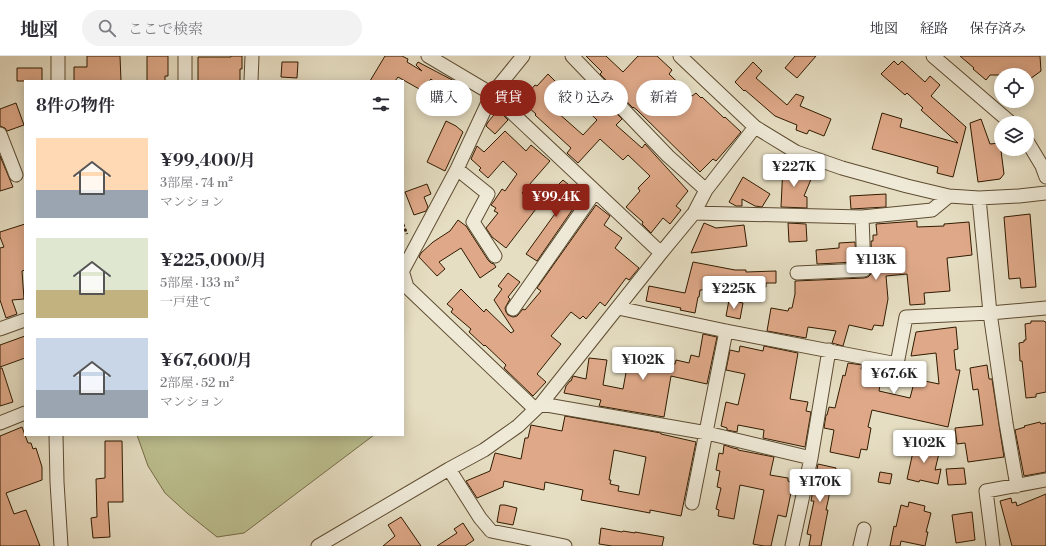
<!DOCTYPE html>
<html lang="ja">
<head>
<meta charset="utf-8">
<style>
  :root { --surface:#fff; --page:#f2f2f3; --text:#2b2b33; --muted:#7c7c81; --line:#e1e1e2; --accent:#8f2418 }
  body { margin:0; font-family:"Libre Bodoni","Noto Serif JP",serif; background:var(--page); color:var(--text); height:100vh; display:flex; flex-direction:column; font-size:15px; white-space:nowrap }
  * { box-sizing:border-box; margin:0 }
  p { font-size:13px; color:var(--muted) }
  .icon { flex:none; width:22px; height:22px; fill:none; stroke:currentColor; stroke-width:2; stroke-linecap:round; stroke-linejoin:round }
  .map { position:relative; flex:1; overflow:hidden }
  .drawer { position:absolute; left:24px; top:24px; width:380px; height:356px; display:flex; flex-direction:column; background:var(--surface); border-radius:0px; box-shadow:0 2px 10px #0003 }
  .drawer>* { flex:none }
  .hud { position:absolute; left:416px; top:24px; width:380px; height:36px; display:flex; gap:8px }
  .fabs { position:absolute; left:994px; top:12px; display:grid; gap:8px }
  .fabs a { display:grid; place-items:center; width:40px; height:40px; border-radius:50%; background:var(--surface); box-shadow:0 2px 10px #0003; font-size:20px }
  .price { position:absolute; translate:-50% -34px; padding:0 9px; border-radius:4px; background:#fff; color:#222; font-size:13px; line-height:26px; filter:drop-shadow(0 1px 2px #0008) }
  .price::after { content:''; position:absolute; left:50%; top:24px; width:12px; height:9px; margin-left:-6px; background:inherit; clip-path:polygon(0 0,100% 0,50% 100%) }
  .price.active { background:var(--accent); color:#fff }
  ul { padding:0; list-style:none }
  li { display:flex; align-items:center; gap:12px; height:100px; padding:0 12px }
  li span { display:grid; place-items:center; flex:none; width:112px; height:80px; border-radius:0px; color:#555 }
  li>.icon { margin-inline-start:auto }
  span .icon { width:48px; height:48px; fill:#fffc; stroke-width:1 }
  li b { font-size:17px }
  h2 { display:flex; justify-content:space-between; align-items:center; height:48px; padding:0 12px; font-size:17px }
  .chip { padding:0 14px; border-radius:18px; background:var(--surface); box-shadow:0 2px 10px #0003; font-size:14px; line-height:36px }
  .chip.active { background:var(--accent); color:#fff }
  header { display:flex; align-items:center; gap:24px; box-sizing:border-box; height:56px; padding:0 20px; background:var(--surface); border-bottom:1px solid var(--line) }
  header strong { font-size:19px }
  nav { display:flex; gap:22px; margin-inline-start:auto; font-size:14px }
  .search { width:280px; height:36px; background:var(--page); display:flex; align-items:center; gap:10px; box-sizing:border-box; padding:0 14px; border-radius:22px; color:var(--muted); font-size:15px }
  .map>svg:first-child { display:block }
  .green { fill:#bcbf8f; stroke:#766d48 }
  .building { fill:#dfa989; stroke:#301b00; fill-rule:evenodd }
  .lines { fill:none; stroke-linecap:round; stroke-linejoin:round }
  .minor-casing { stroke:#5e4c31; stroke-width:15 }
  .path { stroke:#301b00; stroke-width:2.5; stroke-dasharray:3 2; stroke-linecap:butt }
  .minor { stroke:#efead8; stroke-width:13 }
</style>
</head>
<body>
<header>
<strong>地図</strong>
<div class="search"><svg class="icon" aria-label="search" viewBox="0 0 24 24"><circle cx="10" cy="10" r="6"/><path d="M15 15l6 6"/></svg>ここで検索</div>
<nav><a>地図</a><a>経路</a><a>保存済み</a></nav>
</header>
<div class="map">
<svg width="1046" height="490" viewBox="0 0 1046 490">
  <rect width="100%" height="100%" fill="#e6dec3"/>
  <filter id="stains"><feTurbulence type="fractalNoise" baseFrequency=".005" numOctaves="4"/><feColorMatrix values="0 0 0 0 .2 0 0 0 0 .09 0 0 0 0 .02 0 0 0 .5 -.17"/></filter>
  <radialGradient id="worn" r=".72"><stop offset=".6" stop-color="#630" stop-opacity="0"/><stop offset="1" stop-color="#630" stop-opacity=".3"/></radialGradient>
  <path class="green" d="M137,379H374L244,477L217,481L187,457L165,437L148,410Z"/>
  <path class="building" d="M87,0H120L121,25H74V11H87Z
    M147,0H168V20H165V25H147Z
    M231,0H242V13H240V25H198V1H231Z
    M385,0H402L408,3L407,6L422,15L416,9L418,6L458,27L451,40L431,23L421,34L398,21L395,25H370Z
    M586,0H606L623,16L638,0H657L672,14L669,18L692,40L696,37L701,42L702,41L724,62L725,61L741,76L731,88L716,105L713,103L700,116L637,54L633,51V52L600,18L602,16Z
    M795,0H816L797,22L785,12Z
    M960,0H1040L1041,15L1027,25V19H990L986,24L973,13L974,12Z
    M894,5L898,9L902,5L925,26L930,20L940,29L931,40L966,71L953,121L937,117L938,111L872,93L882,57L902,63L900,71L958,87L921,54L923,52L907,37L905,39L881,18Z
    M282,6H298L297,22L281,21Z
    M753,6L762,15L756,22L787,49L796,38L804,41L800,50L831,63L824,80L809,74L807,78L796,74L797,69L775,60L745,34L744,35L735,26Z
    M17,12H42V25H17Z
    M548,18L557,27L550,34L552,36L545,44L558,56H557L583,79L597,64L576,44L589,30L622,63L616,69L642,92L645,88L688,135L676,150L681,154L670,168L663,162L651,177L642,168L643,166L626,151L640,135L638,132L650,120L628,99L623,104L600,83L578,107L567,97L571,92L535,59L536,58L521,45L535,29L537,30Z
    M16,47L24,69L7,75L5,72L0,70V53Z
    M498,54L508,64L495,78L486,70L488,66Z
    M981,63L990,88L1000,87L1004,118L1000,123L978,126L970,67Z
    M446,65L456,70L463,76L445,115L427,106Z
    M505,75L526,95L531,89L550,105L522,137L539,149L506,192L492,181L486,172L498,157L494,155L496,152L491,149L494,145L502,133L505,135L517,118L503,105L488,122L479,114L481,112L471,103L477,90L484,96Z
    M0,100L13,131L0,135Z
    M783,109L812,121L804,140L807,141V152L781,151Z
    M743,121L770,138L762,151L755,150L742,143V150H736L729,146Z
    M563,124L576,135L578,133L584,137L537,205L526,198L562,148L551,140L556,133L555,132Z
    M427,128L431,138L424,141L428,151L426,155L414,159L405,136Z
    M886,138V151L851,153L850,140Z
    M596,149L610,160L604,169L622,182L615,192L639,212L629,224L626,222L605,250L600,246L586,263L583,260L580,263L571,256L551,280L561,288L537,318L546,326L533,340L504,312L506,309L485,289L484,290L469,276L471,273L451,256L453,253L447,248L461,233L484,256L486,253L511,277L514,275L494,244L502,233L498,230L508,217L520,226L508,241L510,243L505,252L506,256L508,259L513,261L517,260L523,253L525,254L541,235L537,232Z
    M1030,158L1036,231L1021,232L1020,222L1009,223L1004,161Z
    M458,164L466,170L488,204L491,207L494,208L496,211L480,222L461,192L439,206L445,213L437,220L419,201L421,197L433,186L450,175Z
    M917,165V171L944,170V168L969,166L972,199L947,202L950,235L924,237L925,248L910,249L907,218L886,220L888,243L883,270L874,269L872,274L849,269L843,290L832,287L836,275L808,271L806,282L767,275L771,252L788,255L789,252H792L795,238V225L864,222L868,221L871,218L872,214L871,185H873V179H877L876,168Z
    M704,167L716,172L744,169L747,190L691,197Z
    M788,167L806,168L807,185L789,186Z
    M25,168V214L22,215L24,243L12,244L17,258L6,262L0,244V192L4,191L0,181V176Z
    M855,186L856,206L817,208L816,194L839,192V187Z
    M693,206L735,214H746V216L776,215V227H766V231L700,234L699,241H698L695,257L680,254L681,252L646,245L649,230L685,237Z
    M729,244L743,247L740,263L726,260Z
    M1031,265H1044L1045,266H1046V336L1036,338V341L1026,342L1022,305H1020L1019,287L1024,286V284H1026L1025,268L1031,267Z
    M956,271L958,293L954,294L956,314H960L948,371L872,354L868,371L871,372L867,394L861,393L859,402L830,396L834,374L824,372L826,359H827L829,351L835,352L843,319L845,320L848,307L862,309L861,313L882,317L879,335L910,342L915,323L939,328L936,297L911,300L916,276Z
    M703,278L717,281L707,328L671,320L664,361L599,350L601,344L564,337L566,330L570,325H571L573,320L586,323L589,302L607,304L603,329L623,333L629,300L675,308L676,304L689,307L691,299L699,301Z
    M25,280V302L0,311V289Z
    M740,290L763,295L764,290L798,297L790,343L808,346L806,355L811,356L805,391L763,382L764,374L738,369L737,376L727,374V372L721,370L726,346L738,349L745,318L726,314L730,294L739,296Z
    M987,309L989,323H992L1004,401L968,406L965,387L957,388L955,372L983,369L978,333L973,334L970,312Z
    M0,312H2L13,346L0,350Z
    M565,360L661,377V378L696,386L681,460L650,454V457L581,444L583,434L545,426L544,434L504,425L503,431L477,442L466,425L490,415L495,397L521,403L525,382H528L531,369L562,375ZM614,394L646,401L639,439L618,435L619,430L610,428L611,424H609Z
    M1040,366L1041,368L1046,367V416L1024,420L1015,374L1025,371L1024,370Z
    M22,371L28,387H31L33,393L36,392L42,411V424L6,437L14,458L26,454L40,490H0V380Z
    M105,385H122L123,446H108L110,481L93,482L91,462L97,461L96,423L105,422Z
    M915,387L940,393L935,414L941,413L938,428L920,424L919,426L907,423Z
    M724,389L733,392L738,393V394L774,401L770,419L788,422V425L793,427L786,461L778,459L771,490H764L753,488L764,434L740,429L734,463L718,460L719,454L716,453L721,432L717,431L720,415L716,414L719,397L723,398Z
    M818,408L836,412L832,431H831L826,454H828L821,490H809L811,479L807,478L814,445H811Z
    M964,412L966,428L948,429L946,413Z
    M880,416L892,418L890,428L878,426Z
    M1046,438V490H1012L1000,445L1011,442L1012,447L1016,446L1017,450Z
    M909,446L925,450L924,455L931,457L926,476H928L925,490L901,485L900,490H890L894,470L896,471L901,449L908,451Z
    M500,449H505L517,452L513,469L497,466Z
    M972,456L975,484L956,487L952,459Z
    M401,461L421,490H383L395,480L388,469Z
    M463,467L474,484L465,490H437L457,477L454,473Z
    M601,472L622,476L623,475L635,477V476L664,481L662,490H612L599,488Z"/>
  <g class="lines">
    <defs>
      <path id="minor" d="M428,0L492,38L661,197
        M572,0L668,100L706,134
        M680,0L755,71L796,96L842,112L907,130L949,140L979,142L1019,140L1046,137
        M933,0L1011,67
        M58,25V0
        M185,25V0
        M251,25L252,0
        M0,78L16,119
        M1027,85L1042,110L1046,121
        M457,113L488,138L473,166L495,200
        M979,142L990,257L1006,367L1017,430
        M694,157L862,161L932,154L949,140
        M403,214L457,113L492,38L523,0
        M797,217L864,214L862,161
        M403,218L407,231L535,353
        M618,252L726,275L897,308L906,261L990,257L1046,252
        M513,253L595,136
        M0,273L25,264
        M541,348L707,377L811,402
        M0,367L25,357
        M56,379L57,426L61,490
        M449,413L480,462L491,475L565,490
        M692,447L726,275
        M318,490L449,413L484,394L518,370L541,348L661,197L694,157L706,134L755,71
        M792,490L811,402L829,294
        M860,490L864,473
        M993,490L986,435L1046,424"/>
    </defs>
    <use href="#minor" class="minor-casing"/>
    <path class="path" d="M403,168L407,178"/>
    <use href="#minor" class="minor"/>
  </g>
  <rect width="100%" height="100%" filter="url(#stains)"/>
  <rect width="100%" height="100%" fill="url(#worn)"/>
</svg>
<div class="fabs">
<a><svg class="icon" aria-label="locate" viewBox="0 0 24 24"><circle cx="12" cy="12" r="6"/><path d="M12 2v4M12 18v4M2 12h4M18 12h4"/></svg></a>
<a><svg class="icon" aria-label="layers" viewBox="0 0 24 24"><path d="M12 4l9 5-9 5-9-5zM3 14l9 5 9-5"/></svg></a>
</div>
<b class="price" style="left:794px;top:132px">¥227K</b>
<b class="price active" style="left:556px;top:162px">¥99.4K</b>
<b class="price" style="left:876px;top:225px">¥113K</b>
<b class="price" style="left:734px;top:254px">¥225K</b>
<b class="price" style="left:643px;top:325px">¥102K</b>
<b class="price" style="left:894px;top:339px">¥67.6K</b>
<b class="price" style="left:924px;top:408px">¥102K</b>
<b class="price" style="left:820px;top:447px">¥170K</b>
<div class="hud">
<a class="chip">購入</a>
<a class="chip active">賃貸</a>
<a class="chip">絞り込み</a>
<a class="chip">新着</a>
</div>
<section class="drawer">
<h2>8件の物件<svg class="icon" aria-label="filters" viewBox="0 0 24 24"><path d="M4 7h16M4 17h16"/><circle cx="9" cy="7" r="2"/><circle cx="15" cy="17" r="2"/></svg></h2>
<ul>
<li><span style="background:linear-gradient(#ffd9b3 65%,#9aa5b1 0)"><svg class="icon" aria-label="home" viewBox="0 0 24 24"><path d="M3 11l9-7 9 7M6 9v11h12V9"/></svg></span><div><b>¥99,400/月</b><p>3部屋 · 74 m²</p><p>マンション</p></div></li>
<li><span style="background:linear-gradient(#dfe7d0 65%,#c2b280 0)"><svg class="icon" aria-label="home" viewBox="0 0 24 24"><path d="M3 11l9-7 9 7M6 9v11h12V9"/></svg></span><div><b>¥225,000/月</b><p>5部屋 · 133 m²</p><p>一戸建て</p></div></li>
<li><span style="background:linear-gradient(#c9d6e8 65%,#9aa5b1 0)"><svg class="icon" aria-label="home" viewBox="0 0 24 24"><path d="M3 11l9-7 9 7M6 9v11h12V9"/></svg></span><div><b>¥67,600/月</b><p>2部屋 · 52 m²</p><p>マンション</p></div></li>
</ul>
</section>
</div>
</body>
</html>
